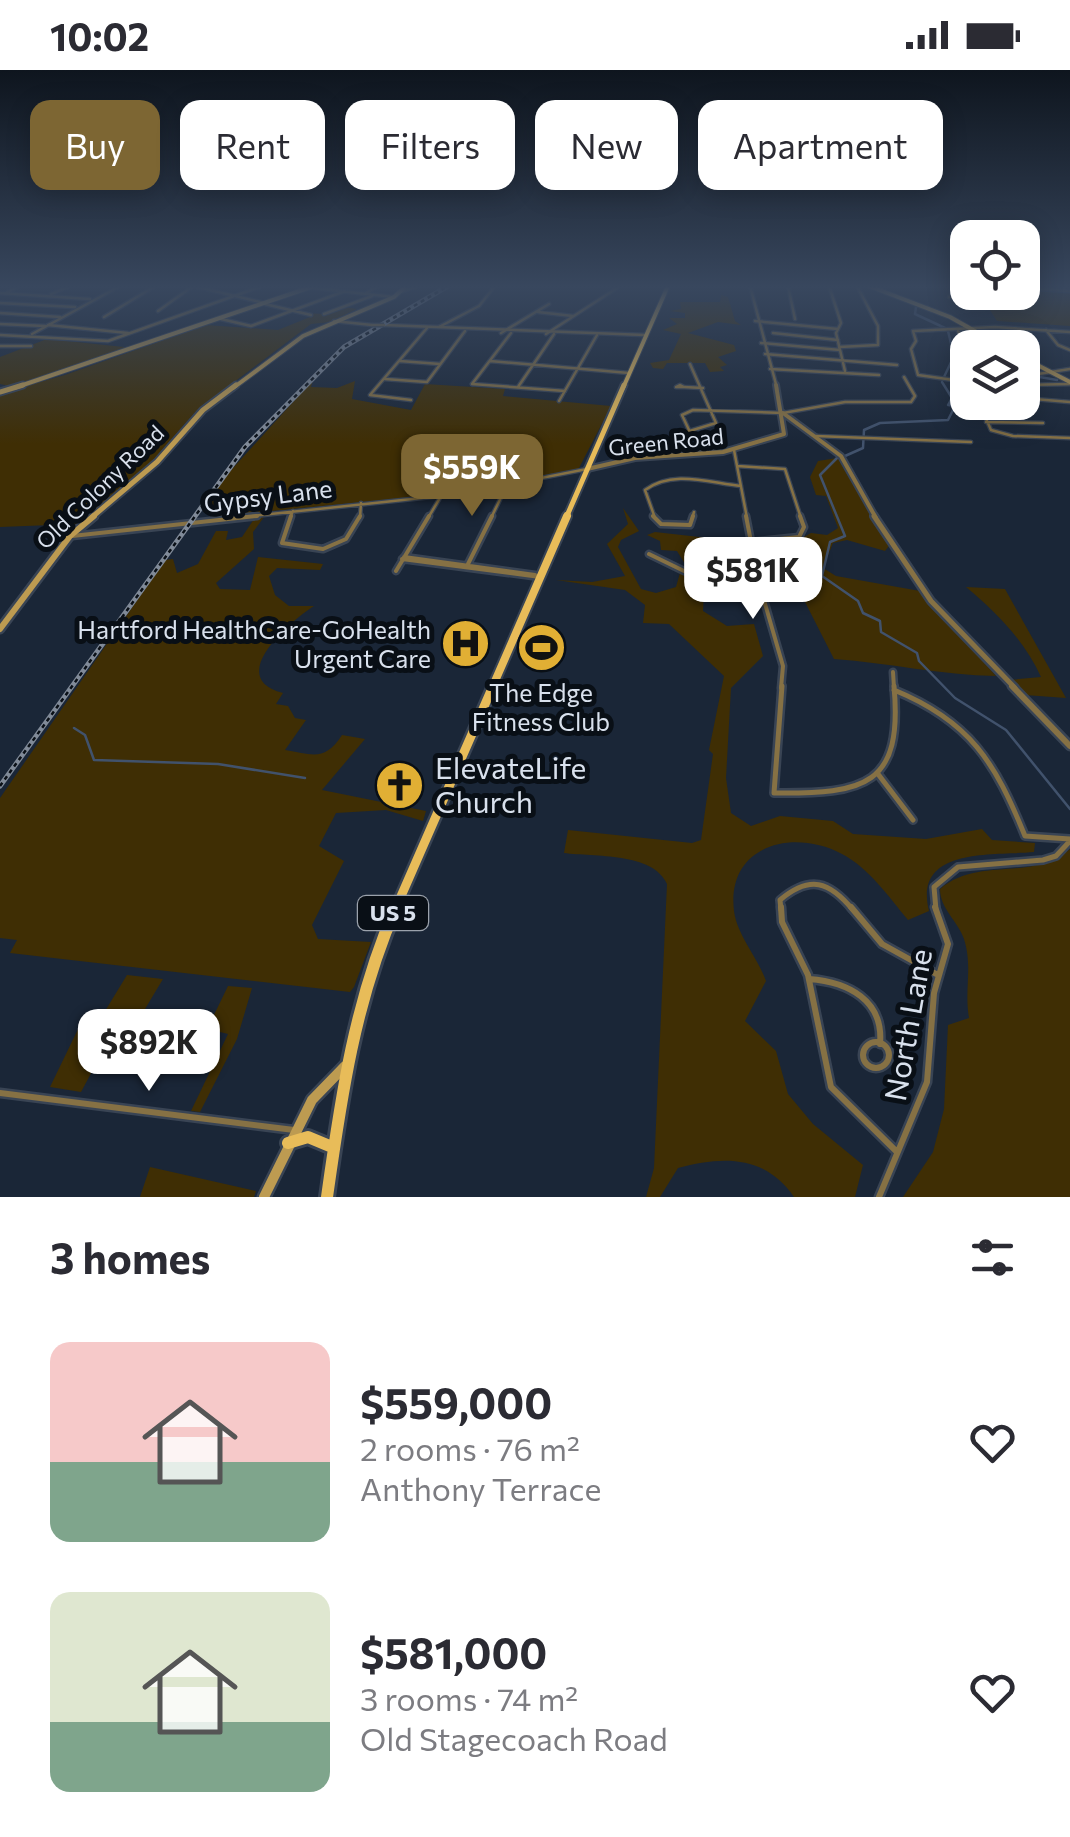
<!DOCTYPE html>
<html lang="en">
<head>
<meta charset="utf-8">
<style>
  :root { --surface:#fff; --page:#f2f2f3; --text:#2b2b33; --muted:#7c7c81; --accent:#7d6633 }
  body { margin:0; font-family:Commissioner,sans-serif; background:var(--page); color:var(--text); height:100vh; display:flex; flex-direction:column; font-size:38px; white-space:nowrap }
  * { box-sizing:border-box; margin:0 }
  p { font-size:32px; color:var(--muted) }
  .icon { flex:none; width:55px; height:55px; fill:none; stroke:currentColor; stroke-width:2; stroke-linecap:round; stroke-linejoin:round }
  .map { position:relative; height:1127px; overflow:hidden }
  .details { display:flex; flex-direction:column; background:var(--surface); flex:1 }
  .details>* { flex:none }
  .hud { position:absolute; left:30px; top:30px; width:1010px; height:90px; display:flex; gap:20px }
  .buttons { position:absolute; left:950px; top:150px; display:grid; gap:20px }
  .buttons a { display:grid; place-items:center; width:90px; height:90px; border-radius:20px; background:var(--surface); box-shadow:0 5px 25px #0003; font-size:50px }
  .price { position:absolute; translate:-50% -85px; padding:0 22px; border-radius:20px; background:#fff; color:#222; font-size:32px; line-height:65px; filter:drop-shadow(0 2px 5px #0008) }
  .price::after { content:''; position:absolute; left:50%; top:60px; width:30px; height:22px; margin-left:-15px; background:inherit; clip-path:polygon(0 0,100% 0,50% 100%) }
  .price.selected { background:var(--accent); color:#fff }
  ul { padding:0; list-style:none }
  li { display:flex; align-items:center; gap:30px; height:250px; padding:0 50px }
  li span { display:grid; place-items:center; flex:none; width:280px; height:200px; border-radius:20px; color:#555 }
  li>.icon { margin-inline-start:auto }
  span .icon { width:120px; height:120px; fill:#fffc; stroke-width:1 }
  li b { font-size:42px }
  h2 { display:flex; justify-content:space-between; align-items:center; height:120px; padding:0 50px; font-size:42px }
  .chip { padding:0 35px; border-radius:20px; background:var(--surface); box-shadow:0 5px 25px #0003; font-size:35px; line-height:90px }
  .chip.selected { background:var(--accent); color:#fff }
  .status { display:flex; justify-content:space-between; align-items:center; height:70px; padding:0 50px; background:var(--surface); direction:ltr }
  .status svg { height:28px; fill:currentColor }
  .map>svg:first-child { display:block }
  .green { fill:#3f2e04 }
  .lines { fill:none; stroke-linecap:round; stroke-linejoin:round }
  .stream { stroke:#41526c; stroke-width:2.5 }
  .minor-far3-casing { stroke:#394454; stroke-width:5 }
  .minor-far2-casing { stroke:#394454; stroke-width:9 }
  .minor-far1-casing { stroke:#394454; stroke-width:10 }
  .minor-casing { stroke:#394454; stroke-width:11 }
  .tertiary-far3-casing { stroke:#394454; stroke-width:5 }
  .tertiary-far2-casing { stroke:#394454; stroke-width:8 }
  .tertiary-far1-casing { stroke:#394454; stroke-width:10 }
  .tertiary-casing { stroke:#394454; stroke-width:11 }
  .secondary-far3-casing { stroke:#394454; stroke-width:6 }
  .secondary-far2-casing { stroke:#394454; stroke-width:9 }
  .secondary-far1-casing { stroke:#394454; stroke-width:11 }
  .secondary-casing { stroke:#394454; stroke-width:15 }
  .primary-far4-casing { stroke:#394454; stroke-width:6 }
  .primary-far3-casing { stroke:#394454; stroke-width:9 }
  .primary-far2-casing { stroke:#394454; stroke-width:12 }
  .primary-far1-casing { stroke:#394454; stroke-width:14 }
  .primary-casing { stroke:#394454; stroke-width:18 }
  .minor-far3 { stroke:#867144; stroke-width:2.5 }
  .minor-far2 { stroke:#867144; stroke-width:4 }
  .minor-far1 { stroke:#867144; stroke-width:5 }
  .minor { stroke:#867144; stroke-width:6 }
  .tertiary-far3 { stroke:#867144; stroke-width:2.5 }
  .tertiary-far2 { stroke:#867144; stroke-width:4 }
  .tertiary-far1 { stroke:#867144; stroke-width:5 }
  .tertiary { stroke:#867144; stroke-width:6 }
  .secondary-far3 { stroke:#bd9b51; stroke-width:4 }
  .secondary-far2 { stroke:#bd9b51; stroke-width:5 }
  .secondary-far1 { stroke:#bd9b51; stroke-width:6 }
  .secondary { stroke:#bd9b51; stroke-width:10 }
  .primary-far4 { stroke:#e8bc59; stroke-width:4 }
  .primary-far3 { stroke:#e8bc59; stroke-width:5 }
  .primary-far2 { stroke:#e8bc59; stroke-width:8 }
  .primary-far1 { stroke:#e8bc59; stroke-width:9 }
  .primary { stroke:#e8bc59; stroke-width:12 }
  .rail-casing { stroke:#808a98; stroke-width:5 }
  .rail { stroke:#090f16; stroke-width:2.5; stroke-dasharray:4; stroke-linecap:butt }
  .tertiary-bridge-casing { stroke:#394454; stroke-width:5; stroke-linecap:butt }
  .tertiary-bridge { stroke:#867144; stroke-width:2.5 }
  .labels { text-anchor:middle; stroke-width:10; stroke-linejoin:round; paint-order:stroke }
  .far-street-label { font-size:22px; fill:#d9e1ed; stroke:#090f16 }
  .shield { fill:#090f16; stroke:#9ba2ac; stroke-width:2.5 }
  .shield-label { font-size:22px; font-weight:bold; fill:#d9e1ed }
  .street-label { font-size:25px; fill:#d9e1ed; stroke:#090f16 }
  .poi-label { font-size:25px; fill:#d9e1ed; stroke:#090f16; text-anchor:end }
  .near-poi-label { font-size:30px; fill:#d9e1ed; stroke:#090f16; text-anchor:start }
  .near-street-label { font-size:30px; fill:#d9e1ed; stroke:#090f16 }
</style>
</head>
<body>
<div class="status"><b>10:02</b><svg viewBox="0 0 49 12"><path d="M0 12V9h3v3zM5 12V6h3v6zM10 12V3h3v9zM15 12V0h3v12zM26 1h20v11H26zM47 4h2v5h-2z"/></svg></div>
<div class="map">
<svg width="1070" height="1127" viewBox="0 0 1070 1127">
  <rect width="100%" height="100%" fill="#1a2637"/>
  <path class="green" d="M1023,218L1070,222V256L997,251L979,223L1022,222Z
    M721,225L728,227L735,251L741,255L718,252L688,263L734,275L736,281L718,287L727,295L720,297L724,301L710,302L705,293H667L663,299L653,298L650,293L669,290L681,264L663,260L677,254L669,248H685V243L670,241L681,239L680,232H720Z
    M344,237L357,239L330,252L311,254L197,340L146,398L77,454L0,457V323L65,305L206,255L278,260L310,247L306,243L323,244Z
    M47,269L124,277L134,279L14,317L0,314V287Z
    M313,310L311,317L337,318L355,311L352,329L411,340L425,314L505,319L503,326L611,336L578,400L442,424L212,447L213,442H203L223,409Z
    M834,382L889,476L885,481L847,470L833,473L823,498L836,506L920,521L996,606C941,605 889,593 834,589L804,530L788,476L811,463L827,465L838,458L826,426L816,425L810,407L818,391L837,388Z
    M623,438L639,461L621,470L618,477L641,519L656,523L676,517L680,503L691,507L704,522L703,541L727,556L754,554L763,586L731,618L726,708L731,743L751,756L780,746L833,751L853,764L926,769L982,759L992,770L1035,773L1034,782C991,786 913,777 929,841L908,850C889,827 869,798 842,784C793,758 726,775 734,841C737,865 758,888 766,911L745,951L776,981L788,1024L813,1054L863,1095L855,1127H794C765,1085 723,1086 678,1098L660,1127H646L654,1098L667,814C653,782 594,787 564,783L568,760L692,773L701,770L713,684L709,680L724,606L669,554L643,553L645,535L625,520L556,510L592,512L625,506L607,474L628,454Z
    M264,447L253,462L254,479L216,513L220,519L250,520L258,487L323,494L320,500L277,498L269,506L275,525L289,536H314C290,551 224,608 283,623L276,634L288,636L295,648L306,650L285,680C314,685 325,691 342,665L365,669L322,720L426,741L423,751L386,740L336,743L319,776L344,791L312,855L318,869L371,872L354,917L350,922L10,883L17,870L0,868V728L165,490L173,489L177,503L198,494L216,461H228L226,470L242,467L254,449Z
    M655,462L717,469L728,486L725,490L698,485L693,495L685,494L677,481L661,480L660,471L647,465Z
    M966,517L1005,519L1066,628L1025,625L1009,610L1041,607C1024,570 997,543 966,517Z
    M1070,779V1127H903L933,1082L944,1039L948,955L969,948C964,919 973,898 964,869C958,851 940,839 940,819C978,786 1034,812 1070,779Z
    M127,905L163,909L139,949L115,959L81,1022L50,1017L81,953L102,946Z
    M228,916L252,918L237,969L200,1042L191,1041L228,964L216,961L218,955L212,949Z
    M150,1097L256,1121L254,1127H140Z"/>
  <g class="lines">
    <path class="stream" d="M916,237L915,244L945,258
      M950,296H968
      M1022,304L1057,310
      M944,307L954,286L948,261
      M845,386L863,378L864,360L880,353L948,350L955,336L948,335L952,328L942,312
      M838,387L820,405L845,466L830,472L822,506L858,531L863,543L880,551L881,562L917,583L919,591L955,628L1006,660L1070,739
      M74,658L85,665L94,690L218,694L305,708"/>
    <defs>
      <path id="minor-far3" d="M788,216L795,249
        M829,216L841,253L836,263L845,301
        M314,218L394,227
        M1022,218L1070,221
        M400,222L418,216
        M0,223L90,229
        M6,223L19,216
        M366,223L378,216
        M51,224L70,216
        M949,227L966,228L957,216
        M0,233L75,237
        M265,234L311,245
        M158,241L193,216
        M538,242L573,246
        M0,243L60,247
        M324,244L372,226
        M104,247L155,216
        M221,249L251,256L345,221
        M755,251L838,259
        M0,254L45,256
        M48,255L128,263
        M1046,260L1058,275L1070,280
        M958,261L968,278
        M501,263L549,234
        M773,263L838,270
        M32,264L120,216
        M546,264L620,216
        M0,265L108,271L262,216
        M761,273L840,280
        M0,276H31
        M839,277L878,275V256L857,216
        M765,284L897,295
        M400,291L440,294
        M490,291L629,303
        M1022,298L1038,304L1070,299
        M770,299L879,305
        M385,309L427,312L465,261
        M968,312L918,305L911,279L916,271L913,261L995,257L1070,262
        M472,314L565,321
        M472,314L511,263
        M680,315L684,317H676Z
        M1022,315L1070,314
        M518,317L554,264
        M684,317L703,318
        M1022,328L1070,332
        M411,330L370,325L427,258
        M559,331L597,265
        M1007,332L984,344L991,360L1013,366L1070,368
        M986,352L1043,353
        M689,360L682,345L693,340L783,343L845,332H911L915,326L904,307
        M683,363L716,353L690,294
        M816,366L971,372
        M734,380L747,448
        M737,396L785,399L801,448
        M234,448L459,424L587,399
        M290,448L293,441
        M360,448L361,433
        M428,448L441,426
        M491,448L507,415
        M655,448L645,420C673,399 710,413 741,416
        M692,448L694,442"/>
      <path id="minor-far2" d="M291,446L282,473L323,479L346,469L360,446
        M653,446L661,454L690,455L693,446
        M746,446L759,513L783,596L781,618
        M72,466L257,446
        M751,472L799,467L804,457L800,446
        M649,484L684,501L758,513
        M404,487L535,505
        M402,489L540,507
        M467,496L492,446
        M396,501L429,446
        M893,602L894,618"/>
      <path id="minor-far1" d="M782,616L774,723C865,724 903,716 894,616
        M894,620C970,651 995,692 1025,766L1070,769
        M878,704L913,750
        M781,840L780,830C810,805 829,811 853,840
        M936,840L934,817L958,797L1043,790L1056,786L1070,771"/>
      <path id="minor" d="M781,837L782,852L808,905L831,1017L896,1081
        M851,837L882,874L938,905
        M809,909C848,912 884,930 880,974
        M863 985a13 13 0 1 1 26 0a13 13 0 1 1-26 0Z
        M0,1023L294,1060
        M879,1127L927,1012L934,923L948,874L935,837"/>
      <path id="tertiary-far3" d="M194,216L264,233
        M750,216L777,318
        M334,251L372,255
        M384,255L645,265
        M439,257L479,236L495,216"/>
      <path id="tertiary-far2" d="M783,343L841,386L876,448
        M587,399L635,388L723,382L784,364L776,315"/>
      <path id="tertiary-far1" d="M874,446L931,531L1015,618"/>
      <path id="tertiary" d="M1012,616L1070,676"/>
      <path id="secondary-far3" d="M869,216L950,247L1005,278
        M1022,287L1070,312
        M14,318L314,216
        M233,318L303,266L394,227L406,216"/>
      <path id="secondary-far2" d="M0,322L23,315
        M91,448L157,392L203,340L236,315"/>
      <path id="secondary-far1" d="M0,559L70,466L94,446"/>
      <path id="secondary" d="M264,1127L312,1030L345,996"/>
      <path id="primary-far4" d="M623,318L668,216"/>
      <path id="primary-far3" d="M566,448L624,315"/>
      <path id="primary-far2" d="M492,618L567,446"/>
      <path id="primary-far1" d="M395,840L493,616"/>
      <path id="primary" d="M288,1073L308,1067L332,1077
        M327,1127C341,1027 355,930 396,837"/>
    </defs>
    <use href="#minor-far3" class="minor-far3-casing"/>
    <use href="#minor-far2" class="minor-far2-casing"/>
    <use href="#minor-far1" class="minor-far1-casing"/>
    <use href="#minor" class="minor-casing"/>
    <use href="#tertiary-far3" class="tertiary-far3-casing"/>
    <use href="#tertiary-far2" class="tertiary-far2-casing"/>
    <use href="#tertiary-far1" class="tertiary-far1-casing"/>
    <use href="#tertiary" class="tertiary-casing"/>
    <use href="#secondary-far3" class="secondary-far3-casing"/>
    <use href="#secondary-far2" class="secondary-far2-casing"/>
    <use href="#secondary-far1" class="secondary-far1-casing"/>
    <use href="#secondary" class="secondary-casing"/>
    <use href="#primary-far4" class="primary-far4-casing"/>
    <use href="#primary-far3" class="primary-far3-casing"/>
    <use href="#primary-far2" class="primary-far2-casing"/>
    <use href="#primary-far1" class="primary-far1-casing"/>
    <use href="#primary" class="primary-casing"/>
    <use href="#minor-far3" class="minor-far3"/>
    <use href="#minor-far2" class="minor-far2"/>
    <use href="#minor-far1" class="minor-far1"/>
    <use href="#minor" class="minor"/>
    <use href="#tertiary-far3" class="tertiary-far3"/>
    <use href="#tertiary-far2" class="tertiary-far2"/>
    <use href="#tertiary-far1" class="tertiary-far1"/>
    <use href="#tertiary" class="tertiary"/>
    <use href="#secondary-far3" class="secondary-far3"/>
    <use href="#secondary-far2" class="secondary-far2"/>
    <use href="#secondary-far1" class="secondary-far1"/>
    <use href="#secondary" class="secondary"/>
    <use href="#primary-far4" class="primary-far4"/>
    <use href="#primary-far3" class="primary-far3"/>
    <use href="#primary-far2" class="primary-far2"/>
    <use href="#primary-far1" class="primary-far1"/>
    <use href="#primary" class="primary"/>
    <defs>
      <path id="rail" d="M0,716L245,377L344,277L448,216"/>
    </defs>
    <use href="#rail" class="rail-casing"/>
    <use href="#rail" class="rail"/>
    <defs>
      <path id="tertiary-bridge" d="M372,255H384"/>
    </defs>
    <use href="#tertiary-bridge" class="tertiary-bridge-casing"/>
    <use href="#tertiary-bridge" class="tertiary-bridge"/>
  </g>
  <linearGradient id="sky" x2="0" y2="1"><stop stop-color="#0e151e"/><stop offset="0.58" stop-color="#38475e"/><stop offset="1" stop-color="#38475e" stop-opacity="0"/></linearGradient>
  <rect width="1070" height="374" fill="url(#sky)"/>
  <defs>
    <symbol id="hospital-disc" viewBox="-11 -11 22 22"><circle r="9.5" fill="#e1af34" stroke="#090f16"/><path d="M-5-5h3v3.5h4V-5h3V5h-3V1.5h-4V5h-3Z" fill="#111"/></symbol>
    <symbol id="stadium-disc" viewBox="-11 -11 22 22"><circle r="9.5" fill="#e1af34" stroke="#090f16"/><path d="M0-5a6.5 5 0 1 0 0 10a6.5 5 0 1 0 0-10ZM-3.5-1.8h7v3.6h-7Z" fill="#111"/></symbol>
    <symbol id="church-disc" viewBox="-11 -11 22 22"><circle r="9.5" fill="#e1af34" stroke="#090f16"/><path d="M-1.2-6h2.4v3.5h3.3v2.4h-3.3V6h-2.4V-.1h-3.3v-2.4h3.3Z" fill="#111"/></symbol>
  </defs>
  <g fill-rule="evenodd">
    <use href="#hospital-disc" x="438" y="546" width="55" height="55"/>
    <use href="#stadium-disc" x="514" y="550" width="55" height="55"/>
    <use href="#church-disc" x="372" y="688" width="55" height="55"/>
  </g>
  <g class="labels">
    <g class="far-street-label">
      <text transform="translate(666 372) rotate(-6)" y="8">Green Road</text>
      <text transform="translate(100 417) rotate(-44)" y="8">Old Colony Road</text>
    </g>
    <rect class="shield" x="358" y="826" width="70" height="34" rx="8"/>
    <g class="shield-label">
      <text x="393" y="851">US 5</text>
    </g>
    <g class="street-label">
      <text transform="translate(268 426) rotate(-7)" y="9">Gypsy Lane</text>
    </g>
    <g class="poi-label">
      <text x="431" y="569">Hartford HealthCare-GoHealth<tspan x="431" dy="29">Urgent Care</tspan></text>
      <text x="541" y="632" text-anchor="middle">The Edge<tspan x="541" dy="29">Fitness Club</tspan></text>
    </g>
    <g class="near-poi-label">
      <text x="435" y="709">ElevateLife<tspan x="435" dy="34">Church</tspan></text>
    </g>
    <g class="near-street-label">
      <text transform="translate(909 955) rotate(-80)" y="10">North Lane</text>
    </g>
  </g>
</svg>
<div class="buttons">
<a><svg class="icon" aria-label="locate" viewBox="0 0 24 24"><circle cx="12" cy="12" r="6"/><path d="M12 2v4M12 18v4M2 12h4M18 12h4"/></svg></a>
<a><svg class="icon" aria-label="layers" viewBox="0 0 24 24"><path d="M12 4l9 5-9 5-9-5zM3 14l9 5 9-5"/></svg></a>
</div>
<b class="price selected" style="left:472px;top:449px">$559K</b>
<b class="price" style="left:753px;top:552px">$581K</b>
<b class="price" style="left:149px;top:1024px">$892K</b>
<div class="hud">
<a class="chip selected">Buy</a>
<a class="chip">Rent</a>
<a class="chip">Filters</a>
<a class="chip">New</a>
<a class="chip">Apartment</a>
</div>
</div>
<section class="details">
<h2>3 homes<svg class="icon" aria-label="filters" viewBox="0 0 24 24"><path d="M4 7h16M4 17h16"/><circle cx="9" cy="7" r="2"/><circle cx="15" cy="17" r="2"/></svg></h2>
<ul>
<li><span style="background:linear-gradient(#f6c9c9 60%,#7fa58c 0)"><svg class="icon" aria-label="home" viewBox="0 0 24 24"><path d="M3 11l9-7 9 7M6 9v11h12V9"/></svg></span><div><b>$559,000</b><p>2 rooms · 76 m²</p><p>Anthony Terrace</p></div><svg class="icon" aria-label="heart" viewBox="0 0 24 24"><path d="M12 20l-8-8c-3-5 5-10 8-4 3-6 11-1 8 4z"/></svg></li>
<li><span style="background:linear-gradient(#dfe7d0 65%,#7fa58c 0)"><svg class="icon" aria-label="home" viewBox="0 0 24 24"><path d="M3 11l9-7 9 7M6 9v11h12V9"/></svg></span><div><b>$581,000</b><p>3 rooms · 74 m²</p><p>Old Stagecoach Road</p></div><svg class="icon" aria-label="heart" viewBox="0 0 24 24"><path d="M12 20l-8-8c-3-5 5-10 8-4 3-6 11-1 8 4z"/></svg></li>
</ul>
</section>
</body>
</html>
